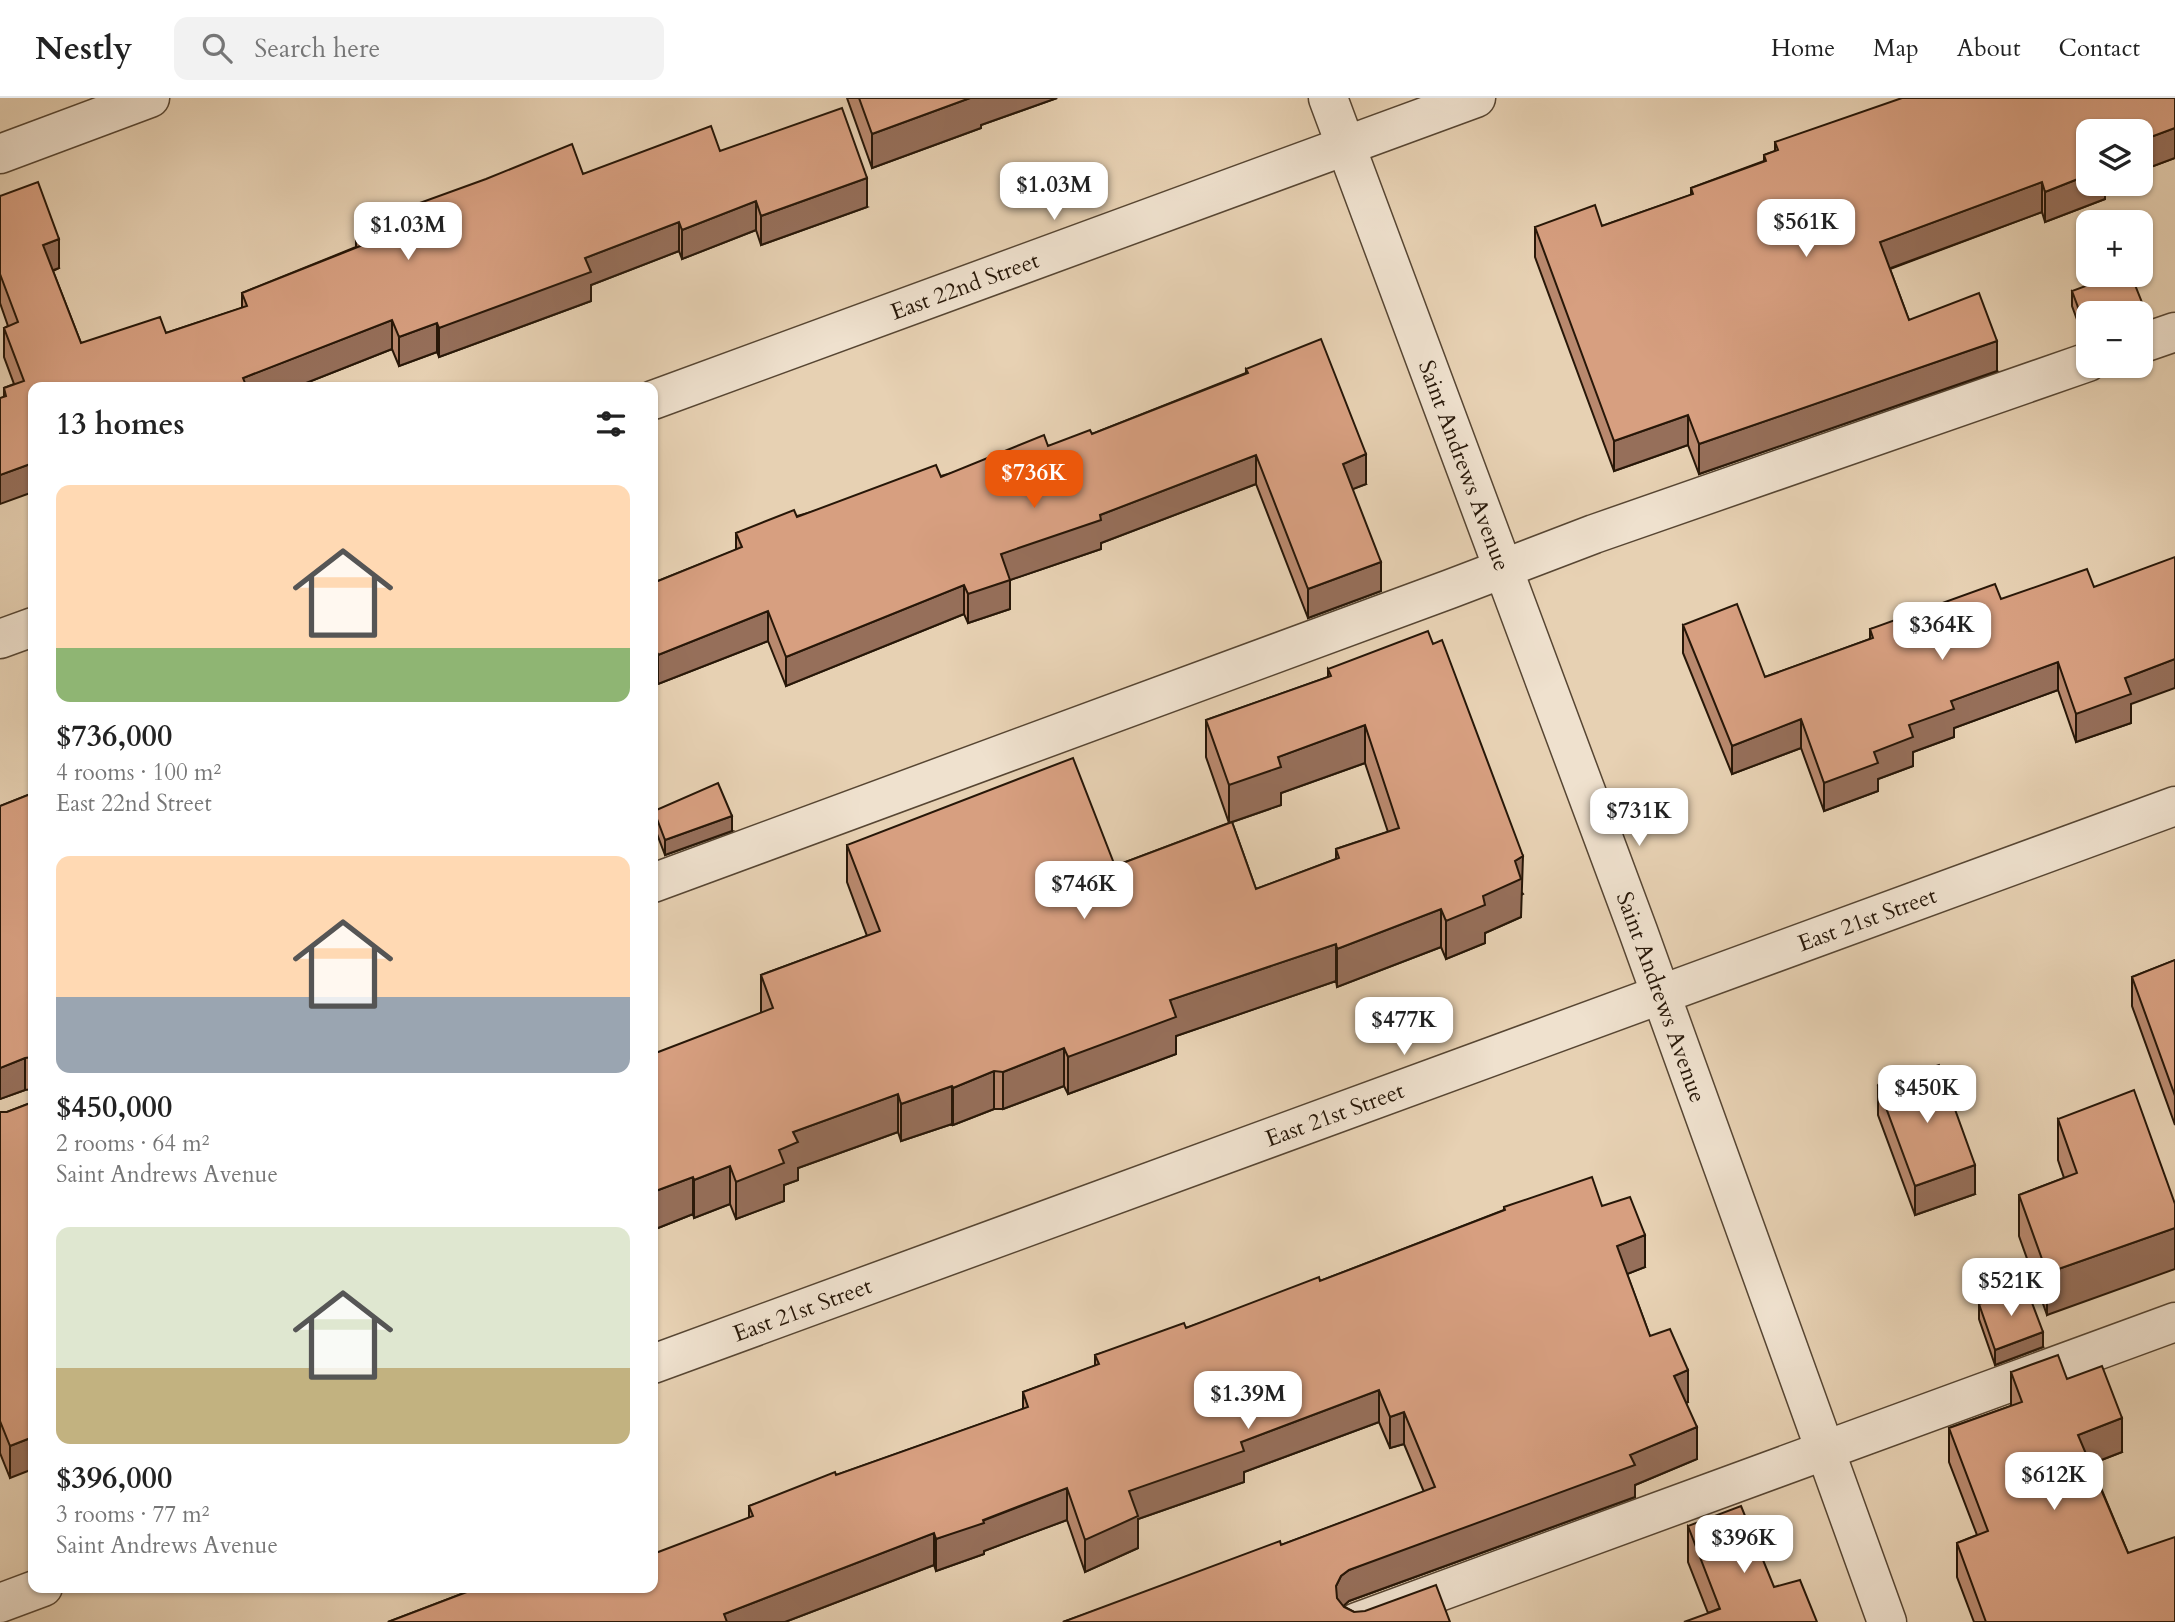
<!DOCTYPE html>
<html lang="en">
<head>
<meta charset="utf-8">
<style>
  :root { --surface:#fff; --page:#f2f2f2; --text:#222; --muted:#767676; --line:#e0e0e0; --accent:#ea580c }
  body { margin:0; font-family:Cardo,serif; background:var(--page); color:var(--text); height:100vh; display:flex; flex-direction:column; font-size:26px; white-space:nowrap }
  * { box-sizing:border-box; margin:0 }
  p { font-size:23px; color:var(--muted) }
  .icon { flex:none; width:38px; height:38px; fill:none; stroke:currentColor; stroke-width:2; stroke-linecap:round; stroke-linejoin:round }
  .map { position:relative; flex:1; overflow:hidden }
  .drawer { position:absolute; left:28px; top:284px; width:630px; height:1211px; display:flex; flex-direction:column; background:var(--surface); border-radius:14px; box-shadow:0 2px 5px #0004 }
  .drawer>* { flex:none }
  .buttons { position:absolute; left:2076px; top:21px; display:grid; gap:14px }
  .buttons a { display:grid; place-items:center; width:77px; height:77px; border-radius:14px; background:var(--surface); box-shadow:0 2px 5px #0004; font-size:35px }
  .price { position:absolute; translate:-50% -60px; padding:0 16px; border-radius:14px; background:#fff; color:#222; font-size:23px; line-height:46px; filter:drop-shadow(0 2px 4px #0008) }
  .price::after { content:''; position:absolute; left:50%; top:42px; width:21px; height:16px; margin-left:-10px; background:inherit; clip-path:polygon(0 0,100% 0,50% 100%) }
  .price.active { background:var(--accent); color:#fff }
  ul { padding:0; list-style:none }
  li { display:grid; align-content:center; gap:14px; height:371px; padding:0 28px }
  li span { display:grid; place-items:center; height:217px; border-radius:14px; color:#555 }
  li>.icon { margin-inline-start:auto }
  span .icon { width:126px; height:126px; fill:#fffc; stroke-width:1 }
  li b { font-size:30px }
  h2 { display:flex; justify-content:space-between; align-items:center; height:84px; padding:0 28px; font-size:30px }
  header { display:flex; align-items:center; gap:42px; box-sizing:border-box; height:98px; padding:0 35px; background:var(--surface); border-bottom:2px solid var(--line) }
  header strong { font-size:33px }
  nav { display:flex; gap:38px; margin-inline-start:auto; font-size:24px }
  .search { width:490px; height:63px; background:var(--page); display:flex; align-items:center; gap:18px; box-sizing:border-box; padding:0 24px; border-radius:14px; color:var(--muted); font-size:26px }
  .map>svg:first-child { display:block }
  .lines { fill:none; stroke-linecap:round; stroke-linejoin:round }
  .minor-casing { stroke:#574633; stroke-width:41 }
  .minor { stroke:#efe1ce; stroke-width:38 }
  .wall { fill:#b9896e; stroke:#271708; stroke-width:2; fill-rule:evenodd }
  .shaded-wall { fill:#966f5a; stroke:#271708; stroke-width:2 }
  .building { fill:#d79f80; stroke:#271708; stroke-width:2 }
  .labels { text-anchor:middle; stroke-width:7; stroke-linejoin:round; paint-order:stroke }
  .street-label { font-size:23px; fill:#271708; stroke:#efe1ce }
</style>
</head>
<body>
<header>
<strong>Nestly</strong>
<div class="search"><svg class="icon" aria-label="search" viewBox="0 0 24 24"><circle cx="10" cy="10" r="6"/><path d="M15 15l6 6"/></svg>Search here</div>
<nav><a>Home</a><a>Map</a><a>About</a><a>Contact</a></nav>
</header>
<div class="map">
<svg width="2175" height="1524" viewBox="0 0 2175 1524">
  <rect width="100%" height="100%" fill="#e7d1b3"/>
  <filter id="stains"><feTurbulence type="fractalNoise" baseFrequency=".00286" numOctaves="4"/><feColorMatrix values="0 0 0 0 .2 0 0 0 0 .09 0 0 0 0 .02 0 0 0 .5 -.17"/></filter>
  <radialGradient id="worn" r=".72"><stop offset=".6" stop-color="#630" stop-opacity="0"/><stop offset="1" stop-color="#630" stop-opacity=".3"/></radialGradient>
  <g class="lines">
    <defs>
      <g id="minor">
        <path id="s1" d="M1328,0L1638,833L1887,1524"/>
        <path d="M0,56L150,0"/>
        <path d="M2140,246L2175,234"/>
        <path id="s2" d="M653,302L1476,0"/>
        <path d="M0,541L33,529"/>
        <path d="M653,785L1450,491L1594,436L2088,264"/>
        <path id="s3" d="M653,1266L2175,708"/>
        <path d="M0,1505L43,1489"/>
        <path d="M1357,1524L2175,1224"/>
      </g>
    </defs>
    <use href="#minor" class="minor-casing"/>
    <use href="#minor" class="minor"/>
  </g>
  <path class="wall" d="M847,0H1057L981,27V30L872,70Z
    M2175,0V60L2105,86V101L2045,124L2042,114L1890,171L1909,222L1997,273L1699,376L1688,347L1614,373L1535,159V129L1602,128L1691,97V90L1764,63V57L1775,53V44Z
    M720,53L867,109L761,147L756,132L682,161L679,153L591,187V203L439,259L437,254L399,268L392,251L296,289H33L4,299V290L14,286L4,259V230L8,228L0,205V98L59,170L53,173L81,245L166,235L242,210V195L356,149V128L583,76Z
    M2072,193L2143,222L2088,215V243H2085L2072,208Z
    M1246,271L1366,386L1352,391L1381,493L1308,520L1256,386L1101,445V451L1010,482V511L968,525L964,516L786,588L768,543L658,586L656,580L653,582V485L736,452V435L1092,336L1246,275Z
    M2001,501L2131,606V625L2076,644L2058,592L1954,630V639L1913,654V668L1878,681V693L1824,713L1801,650L1732,676L1683,555V527L1765,579L1870,541V531Z
    M1328,571L1523,796L1521,797V819L1485,835V845L1446,861L1441,849L1337,889L1336,883L1176,938V956L1068,996L1064,988L1003,1011H994L953,1027L952,1026L901,1043L898,1034L798,1070V1082L784,1087V1103L736,1121L730,1106L694,1120L693,1116L653,1132L761,914V877L867,838L847,784V747L1115,768L1229,725L1206,659V622L1328,579ZM1365,665L1388,734L1336,751V761L1256,791L1232,724L1281,707V695Z
    M33,695V991L25,992L0,1001V708Z
    M654,713L732,733L665,757L654,728Z
    M2175,862V1027L2132,908V879Z
    M1878,988L1975,1096L1915,1117L1878,1017Z
    M33,1004L10,1380L0,1355V1014H7Z
    M2058,1021L2175,1106L2047,1217L2019,1138V1097L2064,1080L2058,1062Z
    M1602,1108L1645,1169L1627,1176L1650,1238L1688,1304L1686,1305L1697,1361L1635,1387V1399L1349,1503L1343,1508L1354,1514L1450,1524H1063L1281,1447L1424,1394L1404,1346L1390,1350L1379,1324L1244,1374V1384L1138,1421V1450L1085,1474L1067,1422L984,1453V1456L936,1473L934,1467L785,1524H388L472,1492V1489H653L749,1420V1408L1023,1311V1294L1095,1268V1257L1186,1230L1320,1183L1504,1112V1109Z
    M1979,1206L2043,1249L1995,1267L1979,1221Z
    M2011,1274L2067,1281L2122,1354L2091,1366L2128,1455L2175,1524H1974L1957,1479V1445L1977,1437L1949,1364V1330L2011,1308Z
    M1688,1428L1774,1489L1708,1515L1688,1464Z"/>
  <path class="shaded-wall" d="M970,0H1057L981,27V30L872,70V36Z
    M2175,30V60L2140,73V43Z
    M2088,77V86H2106H2105V101L2045,124V94Z
    M867,80V109L761,147V118Z
    M2042,84V114L1880,174V144Z
    M756,103V132L682,161V132Z
    M679,124V153L591,187V203L439,259V230L585,160Z
    M59,141V170L43,176V147Z
    M2143,207V222L2140,223V215H2126Z
    M392,222V251L296,289H238L243,280Z
    M437,225V254L399,268V239Z
    M1997,243V273L1699,376V346Z
    M1688,317V347L1614,373V343Z
    M1366,356V386L1343,395V366Z
    M1256,357V386L1101,445V451L1010,482V511L968,525V496L1001,456L1100,417Z
    M33,365V394L0,406V377Z
    M1381,464V493L1308,520V491Z
    M964,487V516L786,588V559Z
    M768,513V543L658,586V557Z
    M656,551V580L653,582V553Z
    M2175,561V590L2131,606V625L2076,644V616L2125,580Z
    M2058,564V592L1954,630V639L1913,654V668L1878,681V693L1824,713V685L1874,654L1909,627L1951,603Z
    M1801,621V650L1732,676V648Z
    M1365,627V665L1281,695V707L1229,725V687L1278,659Z
    M732,718V733L665,757V742Z
    M1523,758L1521,819L1485,835V845L1446,861V823L1483,798L1515,763Z
    M1441,811V849L1337,889V851Z
    M1336,846V883L1176,938V956L1068,996V959L1170,902Z
    M1064,950V988L1003,1011V974Z
    M25,960V992L0,1001V970Z
    M994,973V1011L953,1027V990Z
    M952,988V1026L901,1043V1006Z
    M898,996V1034L798,1070V1082L784,1087V1103L736,1121V1084L793,1034Z
    M1975,1067V1096L1915,1117V1088Z
    M730,1068V1106L694,1120V1082Z
    M693,1079V1116L653,1132V1094Z
    M2175,1130V1171L2047,1217V1175Z
    M1645,1137V1169L1617,1180V1148Z
    M2043,1234V1249L1995,1267V1252Z
    M1688,1272V1304L1674,1309V1278Z
    M1379,1292V1324L1244,1374V1384L1138,1421V1450L1085,1474V1442L1129,1393L1241,1344Z
    M1404,1314V1346L1390,1350V1319Z
    M2122,1320V1354L2078,1371V1337Z
    M1697,1329V1361L1635,1387V1399L1349,1503L1341,1510L1336,1520V1488L1341,1478L1349,1472Z
    M33,1339V1371L10,1380V1348Z
    M1067,1390V1422L984,1453V1456L936,1473V1441Z
    M934,1435V1467L785,1524H724V1516Z"/>
  <path class="building" d="M859,0H970L872,36Z
    M1902,0H2175V30L2140,43V33H2088V77L2045,94L2042,84L1880,144L1909,222L1979,195L1997,243L1699,346L1688,317L1614,343L1535,129L1595,107L1602,128L1693,96L1691,90L1766,63L1764,57L1778,52L1775,44Z
    M842,10L867,80L761,118L756,103L682,132L679,124L585,160L591,174L439,230L437,225L399,239L392,222L243,280L245,285L238,289H33V365L0,377V300L6,298L4,290L24,283L4,230L18,224L0,176V98L38,84L59,141L43,147L81,245L160,219L166,235L247,208L242,195L363,147L356,128L486,81L572,46L583,76L711,28L720,53Z
    M2115,177H2131L2143,207L2126,215H2088V228H2085L2072,193Z
    M1321,241L1366,356L1343,366L1381,464L1308,491L1256,357L1100,417L1101,422L1001,456L1010,482L968,496L964,487L786,559L768,513L658,557L656,551L653,553V485L742,449L736,435L794,412L797,419L936,367L941,379L1044,337L1048,348L1090,332L1092,336L1248,275L1246,271Z
    M2175,459V561L2125,580L2131,596L2076,616L2058,564L1951,603L1954,611L1909,627L1913,639L1874,654L1878,665L1824,685L1801,621L1732,648L1683,527L1737,506L1765,579L1873,540L1870,531L1995,486L2001,501L2087,471L2094,489Z
    M1428,533L1433,546L1442,542L1523,758L1515,763L1521,781L1483,798L1485,807L1446,823L1441,811L1337,851L1336,846L1170,902L1176,919L1068,959L1064,950L1003,974L994,973L953,990L952,988L901,1006L898,996L793,1034L798,1044L779,1052L784,1065L736,1084L730,1068L694,1082L693,1079L653,1094V956L773,910L761,877L880,833L847,747L1073,660L1115,768L1232,724L1256,791L1339,760L1336,751L1399,730L1365,627L1278,659L1281,669L1229,687L1206,622L1331,578L1328,571Z
    M718,685L732,718L665,742L654,713Z
    M33,695V812L31,813L33,819V959L25,960L0,970V708Z
    M2175,862V998L2132,879Z
    M1939,967L1975,1067L1915,1088L1878,988Z
    M2134,992L2175,1106V1130L2047,1175L2019,1097L2077,1075L2058,1021Z
    M33,1004V1339L10,1348L0,1323V1014H7Z
    M1592,1079L1602,1108L1630,1099L1645,1137L1617,1148L1650,1238L1670,1231L1688,1272L1674,1278L1697,1329L1630,1357L1635,1367L1349,1472L1341,1478L1336,1488L1337,1500L1344,1509L1354,1514L1365,1513L1436,1487L1450,1524H1063L1280,1443L1281,1447L1435,1389L1404,1314L1390,1319L1379,1292L1241,1344L1244,1353L1129,1393L1138,1418L1085,1442L1067,1390L983,1422L984,1425L936,1441L934,1435L724,1516L727,1524H388L472,1492V1489H653V1456L753,1418L749,1408L835,1374L836,1377L1028,1309L1023,1294L1099,1266L1095,1257L1184,1225L1186,1230L1319,1179L1320,1183L1505,1112L1504,1109Z
    M2026,1189L2043,1234L1995,1252L1979,1206Z
    M2058,1257L2067,1281L2102,1268L2122,1320L2078,1337L2128,1455L2175,1439V1524H1986L1957,1445L1988,1433L1949,1330L2022,1304L2011,1274Z
    M1741,1408L1774,1489L1800,1482L1817,1524H1684L1720,1511L1688,1428Z"/>
  <g class="labels">
    <g class="street-label">
      <text dy="8" stroke="none"><textPath href="#s2" startOffset="332">East 22nd Street</textPath></text>
      <text dy="8" stroke="none"><textPath href="#s1" startOffset="392">Saint Andrews Avenue</textPath></text>
      <text dy="8" stroke="none"><textPath href="#s3" startOffset="1293">East 21st Street</textPath></text>
      <text dy="8" stroke="none"><textPath href="#s1" startOffset="959">Saint Andrews Avenue</textPath></text>
      <text dy="8" stroke="none"><textPath href="#s3" startOffset="726">East 21st Street</textPath></text>
      <text dy="8" stroke="none"><textPath href="#s3" startOffset="159">East 21st Street</textPath></text>
    </g>
  </g>
  <rect width="100%" height="100%" filter="url(#stains)"/>
  <rect width="100%" height="100%" fill="url(#worn)"/>
</svg>
<div class="buttons">
<a><svg class="icon" aria-label="layers" viewBox="0 0 24 24"><path d="M12 4l9 5-9 5-9-5zM3 14l9 5 9-5"/></svg></a>
<a>+</a>
<a>−</a>
</div>
<b class="price" style="left:1054px;top:124px">$1.03M</b>
<b class="price" style="left:1806px;top:161px">$561K</b>
<b class="price" style="left:408px;top:164px">$1.03M</b>
<b class="price active" style="left:1034px;top:412px">$736K</b>
<b class="price" style="left:1942px;top:564px">$364K</b>
<b class="price" style="left:1639px;top:750px">$731K</b>
<b class="price" style="left:1084px;top:823px">$746K</b>
<b class="price" style="left:1404px;top:959px">$477K</b>
<b class="price" style="left:1927px;top:1027px">$450K</b>
<b class="price" style="left:2011px;top:1220px">$521K</b>
<b class="price" style="left:1248px;top:1333px">$1.39M</b>
<b class="price" style="left:2054px;top:1414px">$612K</b>
<b class="price" style="left:1744px;top:1477px">$396K</b>
<section class="drawer">
<h2>13 homes<svg class="icon" aria-label="filters" viewBox="0 0 24 24"><path d="M4 7h16M4 17h16"/><circle cx="9" cy="7" r="2"/><circle cx="15" cy="17" r="2"/></svg></h2>
<ul>
<li><span style="background:linear-gradient(#ffd9b3 75%,#8fb573 0)"><svg class="icon" aria-label="home" viewBox="0 0 24 24"><path d="M3 11l9-7 9 7M6 9v11h12V9"/></svg></span><div><b>$736,000</b><p>4 rooms · 100 m²</p><p>East 22nd Street</p></div></li>
<li><span style="background:linear-gradient(#ffd9b3 65%,#9aa5b1 0)"><svg class="icon" aria-label="home" viewBox="0 0 24 24"><path d="M3 11l9-7 9 7M6 9v11h12V9"/></svg></span><div><b>$450,000</b><p>2 rooms · 64 m²</p><p>Saint Andrews Avenue</p></div></li>
<li><span style="background:linear-gradient(#dfe7d0 65%,#c2b280 0)"><svg class="icon" aria-label="home" viewBox="0 0 24 24"><path d="M3 11l9-7 9 7M6 9v11h12V9"/></svg></span><div><b>$396,000</b><p>3 rooms · 77 m²</p><p>Saint Andrews Avenue</p></div></li>
</ul>
</section>
</div>
</body>
</html>
